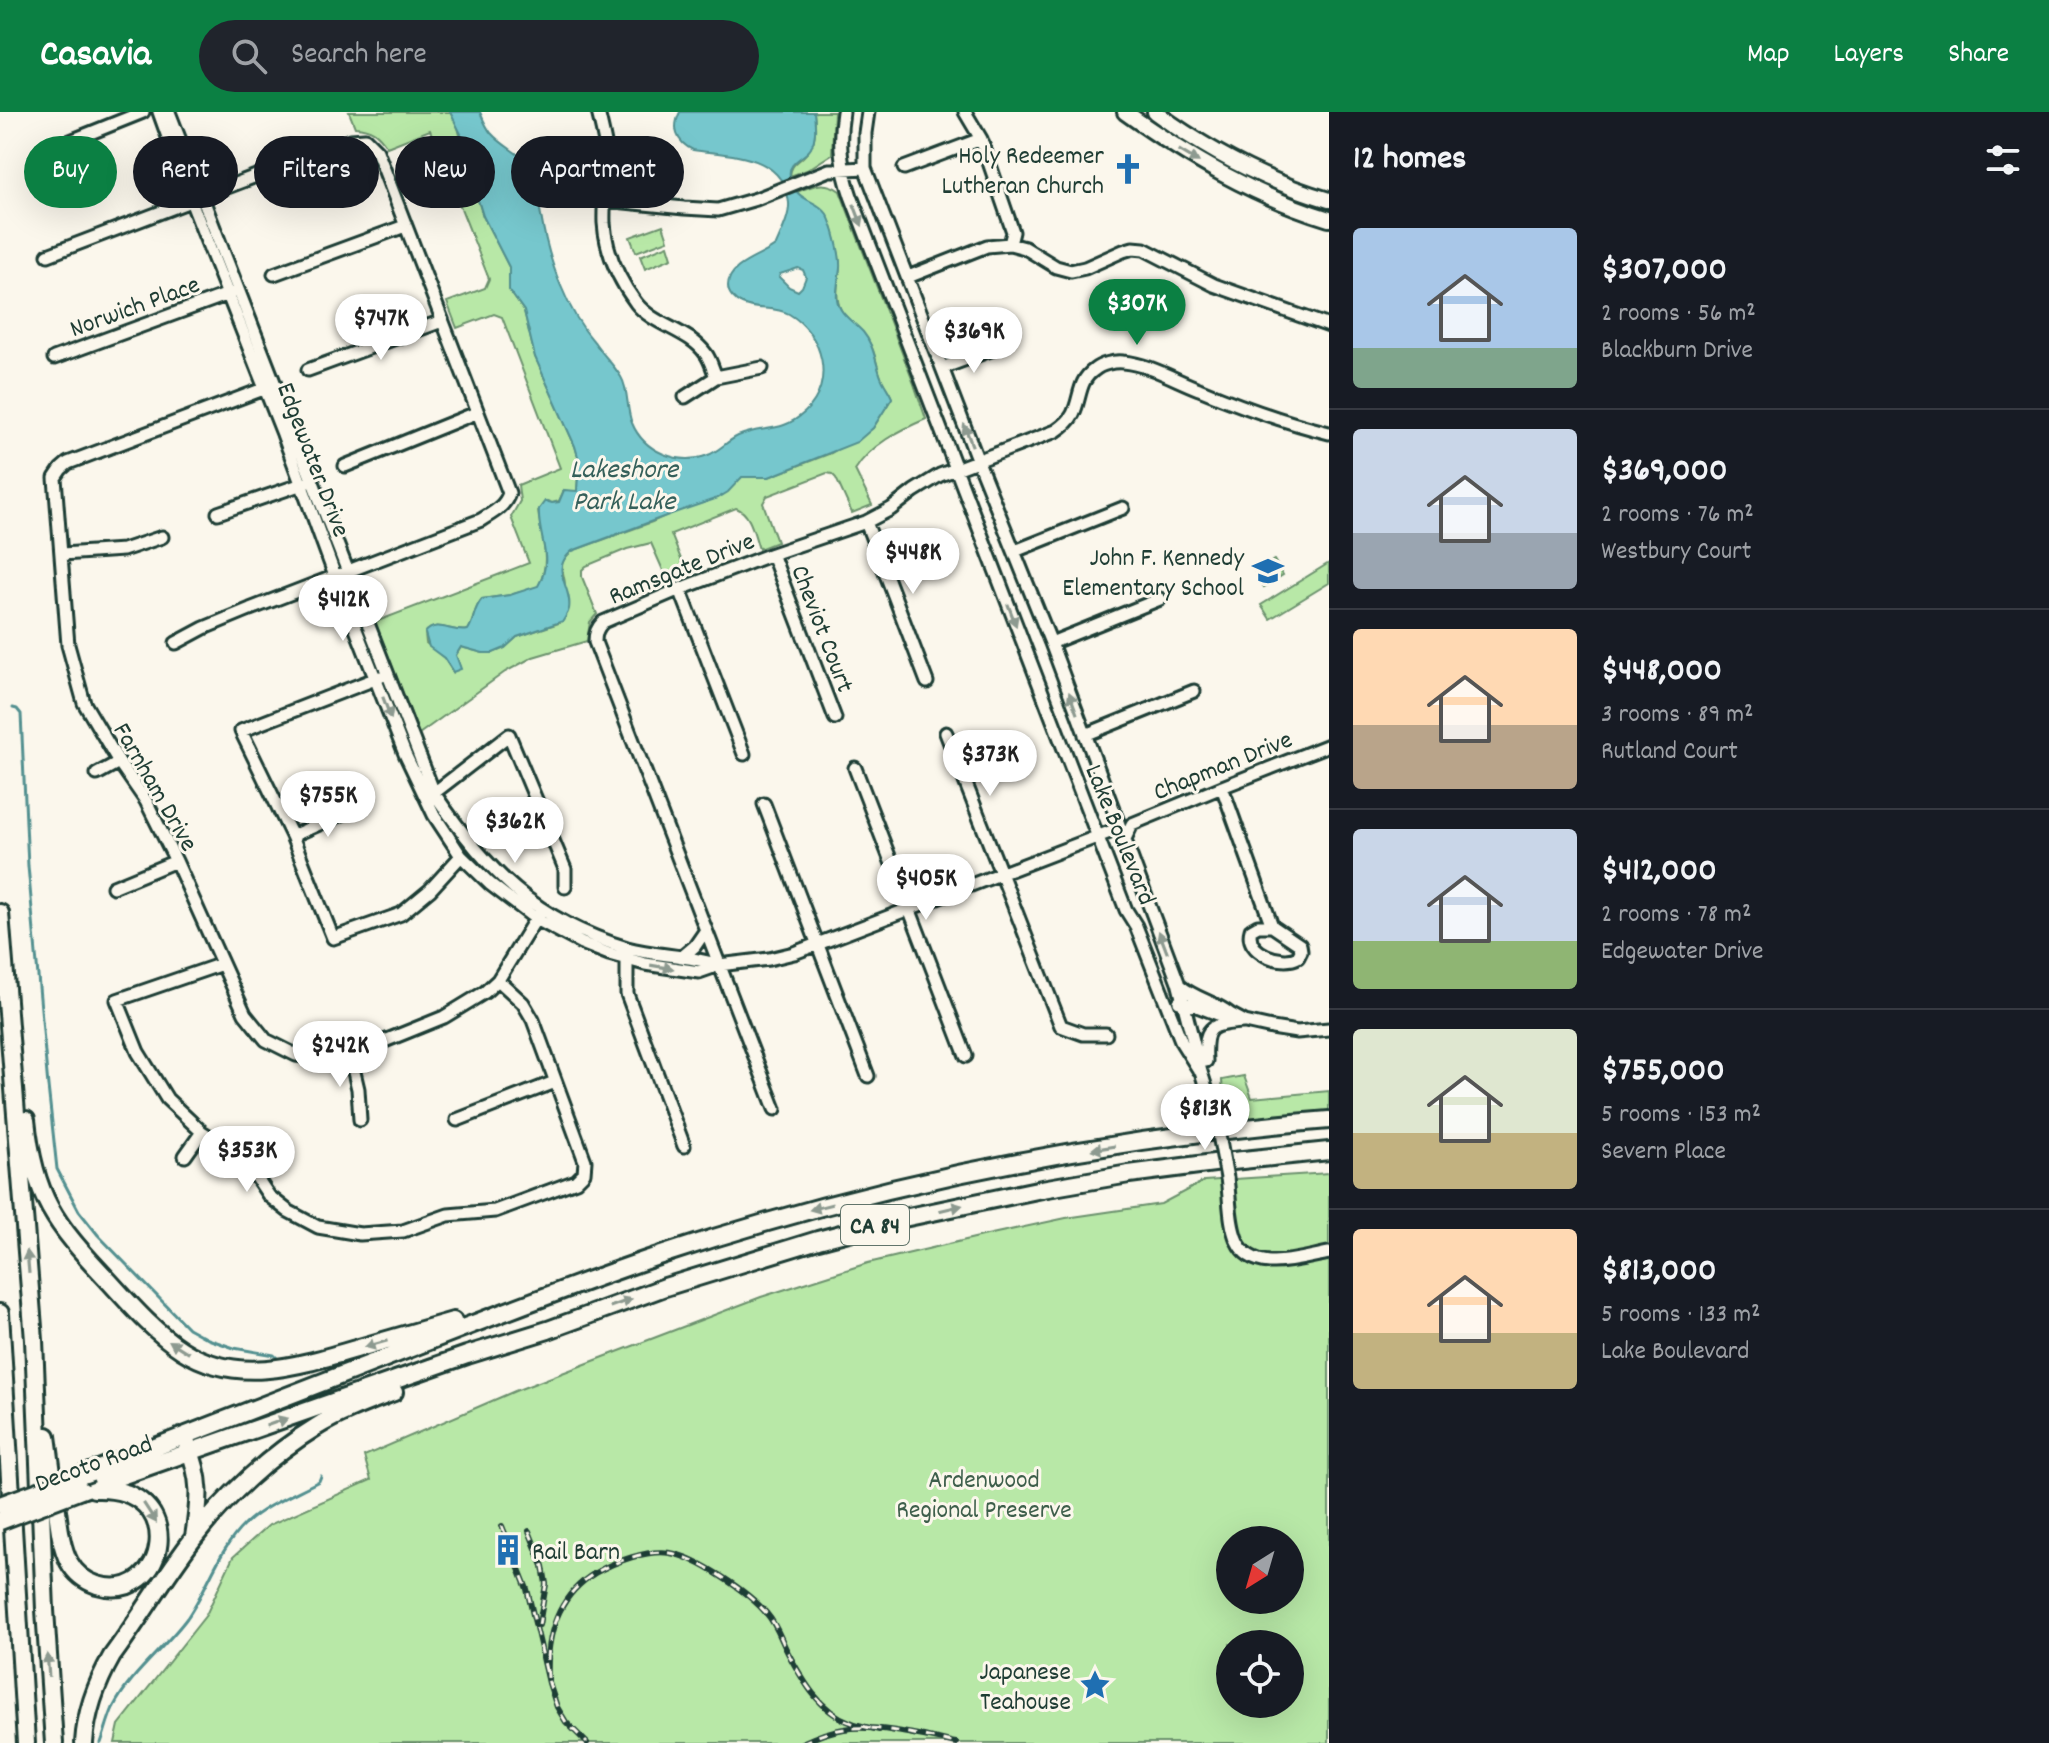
<!DOCTYPE html>
<html lang="en">
<head>
<meta charset="utf-8">
<style>
  :root { --surface:#171b24; --page:#20242c; --text:#f1f3f6; --muted:#9ea1a6; --line:#363941; --accent:#0b8043 }
  body { margin:0; font-family:Dekko,sans-serif; background:var(--page); color:var(--text); height:100vh; display:flex; flex-direction:column; font-size:30px; white-space:nowrap }
  * { box-sizing:border-box; margin:0 }
  p { font-size:26px; color:var(--muted) }
  .icon { flex:none; width:44px; height:44px; fill:none; stroke:currentColor; stroke-width:2; stroke-linecap:round; stroke-linejoin:round }
  .map { position:relative; flex:1; overflow:hidden }
  .side { display:flex; flex-direction:column; background:var(--surface); width:720px }
  .side>* { flex:none }
  .guide { position:absolute; left:24px; top:24px; width:760px; height:72px; display:flex; gap:16px }
  .needle { width:52px; rotate:217deg }
  .controls { position:absolute; left:1216px; top:1414px; display:grid; gap:16px }
  .controls a { display:grid; place-items:center; width:88px; height:88px; border-radius:50%; background:var(--surface); box-shadow:0 8px 32px #0002; font-size:40px }
  .price { position:absolute; translate:-50% -68px; padding:0 18px; border-radius:28px; background:#fff; color:#222; font-size:26px; line-height:52px; filter:drop-shadow(0 2px 4px #0008) }
  .price::after { content:''; position:absolute; left:50%; top:48px; width:24px; height:18px; margin-left:-12px; background:inherit; clip-path:polygon(0 0,100% 0,50% 100%) }
  .price.current { background:var(--accent); color:#fff }
  ul { padding:0; list-style:none }
  li { display:flex; align-items:center; gap:24px; height:200px; padding:0 24px }
  li+li { border-top:2px solid var(--line) }
  li span { display:grid; place-items:center; flex:none; width:224px; height:160px; border-radius:8px; color:#555 }
  li>.icon { margin-inline-start:auto }
  span .icon { width:96px; height:96px; fill:#fffc; stroke-width:1 }
  li b { font-size:34px }
  h2 { display:flex; justify-content:space-between; align-items:center; height:96px; padding:0 24px; font-size:34px }
  .chip { padding:0 28px; border-radius:36px; background:var(--surface); box-shadow:0 8px 32px #0002; font-size:28px; line-height:72px }
  .chip.current { background:var(--accent); color:#fff }
  header { display:flex; align-items:center; gap:48px; box-sizing:border-box; height:112px; padding:0 40px; background:var(--accent); color:#fff }
  header strong { font-size:38px }
  nav { display:flex; gap:44px; margin-inline-start:auto; font-size:28px }
  .search { width:560px; height:72px; background:var(--page); display:flex; align-items:center; gap:20px; box-sizing:border-box; padding:0 28px; border-radius:44px; color:var(--muted); font-size:30px }
  main { display:flex; flex:1; min-height:0 }
  .map>svg:first-child { display:block }
  .green { fill:#b8e8a7; stroke:#6c926e; stroke-width:2; fill-rule:evenodd }
  .water { fill:#76c7cd; stroke:#539090; stroke-width:2; fill-rule:evenodd }
  .lines { fill:none; stroke-linecap:round; stroke-linejoin:round }
  .stream { stroke:#539090; stroke-width:3 }
  .minor-casing { stroke:#1f3d34; stroke-width:17 }
  .major-casing { stroke:#1f3d34; stroke-width:20 }
  .highway-casing { stroke:#1f3d34; stroke-width:22 }
  .minor { stroke:#fbf7ec; stroke-width:11 }
  .major { stroke:#fbf7ec; stroke-width:14 }
  .highway { stroke:#fbf7ec; stroke-width:16 }
  .rail-casing { stroke:#1f3d34; stroke-width:6 }
  .rail { stroke:#fbf7ec; stroke-width:3; stroke-dasharray:9; stroke-linecap:butt }
  .minor-bridge-casing { stroke:#1f3d34; stroke-width:17; stroke-linecap:butt }
  .highway-bridge-casing { stroke:#1f3d34; stroke-width:22; stroke-linecap:butt }
  .minor-bridge { stroke:#fbf7ec; stroke-width:11 }
  .highway-bridge { stroke:#fbf7ec; stroke-width:16 }
  .oneway { fill:#8d9a90 }
  .labels { text-anchor:middle; stroke-width:6; stroke-linejoin:round; paint-order:stroke }
  .shield { fill:#fbf7ec; stroke:#61756b; stroke-width:2 }
  .shield-label { font-size:24px; font-weight:bold; fill:#1f3d34 }
  .poi-label { font-size:26px; fill:#1f3d34; stroke:#fbf7ec; text-anchor:end }
  .street-label { font-size:26px; fill:#1f3d34; stroke:#fbf7ec }
  .park-label { font-size:26px; fill:#3e5f4b; stroke:#fbf7ec }
  .water-label { font-size:28px; font-style:italic; fill:#35605a; stroke:#fbf7ec }
</style>
</head>
<body>
<header>
<strong>Casavia</strong>
<div class="search"><svg class="icon" aria-label="search" viewBox="0 0 24 24"><circle cx="10" cy="10" r="6"/><path d="M15 15l6 6"/></svg>Search here</div>
<nav><a>Map</a><a>Layers</a><a>Share</a></nav>
</header>
<main>
<div class="map">
<svg width="1329" height="1631" viewBox="0 0 1329 1631">
  <rect width="100%" height="100%" fill="#fbf7ec"/>
  <filter id="ink" filterUnits="userSpaceOnUse"><feTurbulence type="fractalNoise" baseFrequency=".0125" numOctaves="2"/><feDisplacementMap in="SourceGraphic" scale="16" xChannelSelector="R" yChannelSelector="G"/><feConvolveMatrix kernelMatrix="1 2 1 2 8 2 1 2 1" color-interpolation-filters="sRGB"/></filter>
  <g filter="url(#ink)">
    <path class="green" d="M349,0H450C457,10 461,20 461,33L483,104L509,155V178L524,199L535,245L575,334L579,348L577,379L572,380L564,378L559,389L552,391L547,389L538,399C541,425 552,450 538,475L510,483L482,487C473,497 475,507 468,518C452,522 437,506 425,521L426,531L444,546L453,560L456,543L461,535L483,541H493L505,536L517,525L559,511C561,500 565,488 565,476C566,459 554,454 572,439L652,410L732,373L742,365H769L831,341L873,316L892,286C889,278 883,272 881,265C876,253 876,240 869,230C862,217 848,210 841,198C834,184 839,169 840,155C840,143 833,112 826,102C819,91 805,91 797,80C813,73 825,68 840,79L914,272L926,307C900,318 870,333 855,358L872,393L852,401L836,366L832,362L827,361L767,384L763,391L777,430L759,437C754,423 751,401 736,396L671,422L688,465L669,472L651,431L627,437L586,454L582,458V465L597,502L590,510L587,529L533,545L505,560L419,622L375,510L529,451L511,405L520,389L518,373L560,356L502,205L494,202L457,216L447,190L485,176L489,167L430,18L387,35C378,21 371,16 355,15Z
      M814,0H834L832,42L807,58L790,64C791,52 796,52 804,44C817,32 816,16 814,0Z
      M663,113L668,128L636,140L630,125Z
      M668,133L672,146L645,157L640,144Z
      M1274,448L1283,463L1264,475L1255,460Z
      M1329,451V471L1270,507L1261,493Z
      M1244,964L1252,986L1329,979V1002L1229,1012L1224,997L1222,968Z
      M1329,1061V1631H115L119,1613L206,1503L233,1445L269,1413L371,1368L364,1344L515,1279L761,1185L868,1151L987,1123L1066,1106L1161,1092L1204,1069ZM1230,1428H1290V1488H1230ZM1230,1532H1290V1592H1230Z"/>
    <path class="water" d="M450,0H480C483,7 486,15 491,21C507,39 529,43 537,68C539,78 538,89 540,98C544,123 551,151 561,174C569,194 581,215 595,231C603,243 613,252 621,265C629,278 626,297 632,311C644,340 679,354 708,343C719,339 727,329 738,324C763,313 781,322 805,300C836,271 823,222 789,202C775,194 757,199 742,192C735,189 728,182 728,174C728,151 765,144 776,133C781,121 790,104 789,91C783,41 731,44 693,38C676,30 672,16 680,0H814C815,13 817,24 811,36C805,46 787,50 790,64C795,92 816,85 827,102C833,113 841,143 840,156C839,166 836,177 837,187C839,202 853,209 863,220C874,233 875,249 881,265C884,273 889,278 892,286L873,316L857,330L769,365H742L728,380L718,386L674,401L572,439C548,458 573,475 569,497C568,502 565,505 563,509L517,525L505,536L493,541H483L461,535L456,543L461,557L453,560L444,546L429,535L425,521C437,506 452,522 468,518C475,507 473,497 482,487L510,483L538,474C555,445 537,425 539,397L545,389L552,391L559,390L564,378L577,379L579,348L575,334L535,245L524,199L509,178V155L483,104L461,33V22ZM798,156L803,158L806,165L802,175L798,179L789,175L779,165L780,162Z"/>
    <g class="lines">
      <path class="stream" d="M13,596L17,597L21,602L28,754L48,974L57,1057L79,1099L98,1123L188,1216L208,1227L234,1236L274,1243L278,1247
        M101,1631C105,1620 108,1607 113,1596C130,1562 164,1537 187,1506C208,1476 218,1438 245,1412C265,1393 295,1382 319,1369L321,1364"/>
      <defs>
        <path id="minor" d="M159,0L191,89L283,322L335,464L405,642L434,703L461,744L490,772L536,807L581,831L609,842L645,852L699,860L719,853L769,847L794,841L1120,716
          M169,0L434,681C487,759 534,808 627,836C657,844 689,843 718,853
          M598,0C601,12 604,24 606,37C608,62 603,87 604,111C606,141 619,168 636,191C654,214 689,218 706,242C711,249 713,258 716,265
          M843,0C838,31 841,55 851,84L1126,798L1136,814L1182,931L1199,958
          M868,0L865,21V56L981,357L1051,531L1178,870L1201,960L1216,1007
          M965,0L981,27L1013,120L1010,132
          M48,38L143,0
          M904,56L981,27
          M605,88L684,96L718,98L756,87L829,58L865,56
          M48,143L351,28L365,27L377,39L509,381C505,395 492,401 481,408L250,497L204,516L176,531
          M274,162L405,114
          M908,165L987,134L1010,132L1025,136L1056,155L1071,159L1085,156L1123,139L1133,136L1144,137L1214,173L1329,214
          M54,246L234,180
          M942,256L993,237
          M308,258L442,209
          M274,273L68,351L61,357L55,366L68,533L84,591L119,650L146,689L176,749L245,902L266,928L296,943L320,946L350,943L444,905L485,880L498,868L541,798
          M685,285L716,265L762,256
          M345,354L476,301
          M218,401L308,370
          M866,410L927,570
          M1015,439L1123,396
          M62,442L123,438L162,425
          M772,442L835,606
          M680,477L744,642
          M1051,531L1160,487
          M380,565L241,619L292,724L333,826L401,802L430,778L461,744
          M946,621L1061,914L1083,922H1106
          M1085,623L1194,579
          M855,656L966,944
          M97,662L119,650
          M1222,675L1272,814L1300,833L1301,839L1298,845C1282,854 1244,841 1251,818L1258,814H1272
          M430,684L509,623L565,757V775
          M764,692L868,964
          M292,724L351,698
          M1125,727L1132,712L1222,675L1329,633
          M113,775L176,749
          M627,841V882L684,1034
          M682,845L695,834L706,818
          M222,852L117,888L138,940L167,987L202,1020L228,1036L257,1066L269,1084L288,1099L318,1115L360,1122L403,1119L448,1103L495,1099L576,1069L584,1061L585,1049L533,908L523,891L498,868
          M1180,874C1195,887 1215,890 1230,902
          M1179,890L1197,894L1218,902H1230L1245,910L1272,916L1297,920L1329,917
          M350,943L358,977L360,1008
          M1206,949C1204,915 1209,912 1243,910
          M775,997L595,530C595,521 597,516 603,510L680,477L772,442L866,410L891,397L914,379L940,363L1056,319C1063,314 1069,310 1073,302C1081,286 1078,269 1094,258C1101,252 1114,249 1123,250C1149,252 1175,268 1199,277C1242,295 1284,310 1329,321
          M457,1008L555,970
          M185,1044L202,1020
          M1227,1066C1230,1086 1229,1111 1237,1129C1253,1164 1300,1146 1329,1141"/>
        <path id="major" d="M1125,0C1188,45 1254,84 1329,107
          M1155,0C1207,38 1267,70 1329,88"/>
        <path id="highway" d="M0,801L34,1228L45,1498L54,1631
          M26,1008C34,1085 55,1112 107,1167C130,1192 153,1219 182,1238C238,1274 301,1253 359,1236C391,1227 422,1218 453,1209
          M0,1201L26,1631
          M47,1324C50,1347 53,1369 56,1391C59,1411 60,1432 69,1450C75,1461 85,1469 97,1473C168,1494 191,1373 94,1377
          M187,1331C202,1368 200,1387 194,1425
          M91,1360C214,1313 337,1264 460,1217C525,1192 590,1167 655,1145C873,1072 1101,1026 1329,1008
          M81,1378L467,1243L548,1218L665,1175L818,1128L894,1108L1042,1077L1129,1062L1214,1051L1329,1039
          M84,1631C86,1599 96,1572 112,1544C140,1506 164,1465 193,1427C225,1385 270,1343 316,1315C340,1300 368,1290 394,1280"/>
      </defs>
      <use href="#minor" class="minor-casing"/>
      <use href="#major" class="major-casing"/>
      <use href="#highway" class="highway-casing"/>
      <use href="#minor" class="minor"/>
      <use href="#major" class="major"/>
      <use href="#highway" class="highway"/>
      <defs>
        <path id="rail" d="M502,1414L527,1477L549,1571L557,1595L566,1610L587,1631
          M529,1419L543,1454L546,1472L539,1513
          M548,1566C546,1524 556,1485 595,1461C614,1450 648,1437 670,1441C697,1445 750,1481 767,1502C776,1512 781,1527 787,1539C802,1567 819,1599 850,1610C859,1614 870,1616 879,1618
          M802,1631C815,1625 829,1619 844,1617C875,1612 924,1624 956,1631"/>
      </defs>
      <use href="#rail" class="rail-casing"/>
      <use href="#rail" class="rail"/>
      <defs>
        <path id="minor-bridge" d="M1216,1007L1227,1066"/>
        <path id="highway-bridge" d="M0,1393L91,1360
          M0,1409L81,1378"/>
      </defs>
      <use href="#minor-bridge" class="minor-bridge-casing"/>
      <use href="#highway-bridge" class="highway-bridge-casing"/>
      <use href="#minor-bridge" class="minor-bridge"/>
      <use href="#highway-bridge" class="highway-bridge"/>
    </g>
    <defs><path id="oneway-solid" d="M-6-.8H1V-3.2L6.5 0L1 3.2V.8H-6Z" transform="scale(2)"/></defs>
    <g class="oneway">
      <use href="#oneway-solid" transform="translate(1189 44) rotate(31)"/>
      <use href="#oneway-solid" transform="translate(858 103) rotate(69)"/>
      <use href="#oneway-solid" transform="translate(968 323) rotate(-111)"/>
      <use href="#oneway-solid" transform="translate(1012 503) rotate(69)"/>
      <use href="#oneway-solid" transform="translate(1073 591) rotate(-110)"/>
      <use href="#oneway-solid" transform="translate(387 596) rotate(69)"/>
      <use href="#oneway-solid" transform="translate(1163 830) rotate(-111)"/>
      <use href="#oneway-solid" transform="translate(662 855) rotate(9)"/>
      <use href="#oneway-solid" transform="translate(1103 1036) rotate(171)"/>
      <use href="#oneway-solid" transform="translate(821 1095) rotate(166)"/>
      <use href="#oneway-solid" transform="translate(951 1096) rotate(-13)"/>
      <use href="#oneway-solid" transform="translate(28 1150) rotate(-95)"/>
      <use href="#oneway-solid" transform="translate(621 1191) rotate(-20)"/>
      <use href="#oneway-solid" transform="translate(376 1232) rotate(164)"/>
      <use href="#oneway-solid" transform="translate(179 1235) rotate(-148)"/>
      <use href="#oneway-solid" transform="translate(277 1310) rotate(-19)"/>
      <use href="#oneway-solid" transform="translate(150 1401) rotate(57)"/>
      <use href="#oneway-solid" transform="translate(48 1553) rotate(-94)"/>
    </g>
  </g>
  <defs>
    <symbol id="church-bare" viewBox="-9 -9 18 18"><path d="M-1.2-6h2.4v3.5h3.3v2.4h-3.3V6h-2.4V-.1h-3.3v-2.4h3.3Z" fill="#1f6fb2" stroke="#fbf7ec" stroke-width="2.5" paint-order="stroke"/></symbol>
    <symbol id="school-bare" viewBox="-9 -9 18 18"><path d="M0-5L7-2L0 1L-7-2ZM-4 1L0 2.5L4 1V4Q0 6-4 4Z" fill="#1f6fb2" stroke="#fbf7ec" stroke-width="2.5" paint-order="stroke"/></symbol>
    <symbol id="building-bare" viewBox="-9 -9 18 18"><path d="M-4-6H4V6H1V3H-1V6H-4ZM-2.5-4.3h1.7v1.8h-1.7ZM.8-4.3h1.7v1.8H.8ZM-2.5-1h1.7V.8h-1.7ZM.8-1h1.7V.8H.8Z" fill="#1f6fb2" stroke="#fbf7ec" stroke-width="2.5" paint-order="stroke"/></symbol>
    <symbol id="sight-bare" viewBox="-9 -9 18 18"><path d="M0-6L1.8-2.2L6-1.7L2.9 1.2L3.7 5.4L0 3.3L-3.7 5.4L-2.9 1.2L-6-1.7L-1.8-2.2Z" fill="#1f6fb2" stroke="#fbf7ec" stroke-width="2.5" paint-order="stroke"/></symbol>
  </defs>
  <g fill-rule="evenodd">
    <use href="#church-bare" x="1106" y="35" width="44" height="44"/>
    <use href="#school-bare" x="1246" y="437" width="44" height="44"/>
    <use href="#building-bare" x="486" y="1416" width="44" height="44"/>
    <use href="#sight-bare" x="1073" y="1551" width="44" height="44"/>
  </g>
  <g class="labels">
    <rect class="shield" x="841" y="1093" width="68" height="40" rx="6"/>
    <g class="shield-label">
      <text x="875" y="1121">CA 84</text>
    </g>
    <g class="poi-label">
      <text x="1104" y="51">Holy Redeemer<tspan x="1104" dy="30">Lutheran Church</tspan></text>
      <text x="1244" y="453">John F. Kennedy<tspan x="1244" dy="30">Elementary School</tspan></text>
      <text x="532" y="1447" text-anchor="start">Rail Barn</text>
      <text x="1071" y="1567">Japanese<tspan x="1071" dy="30">Teahouse</tspan></text>
    </g>
    <g class="street-label">
      <text transform="translate(134 193) rotate(-20)" y="9">Norwich Place</text>
      <text transform="translate(315 347) rotate(69)" y="9">Edgewater Drive</text>
      <text transform="translate(681 455) rotate(-22)" y="9">Ramsgate Drive</text>
      <text transform="translate(824 516) rotate(69)" y="9">Cheviot Court</text>
      <text transform="translate(1222 652) rotate(-22)" y="9">Chapman Drive</text>
      <text transform="translate(157 674) rotate(60)" y="9">Farnham Drive</text>
      <text transform="translate(1122 722) rotate(68)" y="9">Lake Boulevard</text>
      <text transform="translate(93 1350) rotate(-20)" y="9">Decoto Road</text>
    </g>
    <g class="park-label">
      <text x="984" y="1375">Ardenwood<tspan x="984" dy="30">Regional Preserve</tspan></text>
    </g>
    <g class="water-label">
      <text x="624" y="365">Lakeshore<tspan x="624" dy="32">Park Lake</tspan></text>
    </g>
  </g>
</svg>
<div class="controls">
<a><svg class="needle" viewBox="-14 -14 28 28"><path d="M0-13l5 13h-10z" fill="#e53935"/><path d="M0 13l5-13h-10z" fill="#9ea1a6"/></svg></a>
<a><svg class="icon" aria-label="locate" viewBox="0 0 24 24"><circle cx="12" cy="12" r="6"/><path d="M12 2v4M12 18v4M2 12h4M18 12h4"/></svg></a>
</div>
<b class="price current" style="left:1137px;top:235px">$307K</b>
<b class="price" style="left:381px;top:250px">$747K</b>
<b class="price" style="left:974px;top:263px">$369K</b>
<b class="price" style="left:913px;top:484px">$448K</b>
<b class="price" style="left:343px;top:531px">$412K</b>
<b class="price" style="left:990px;top:686px">$373K</b>
<b class="price" style="left:328px;top:727px">$755K</b>
<b class="price" style="left:515px;top:753px">$362K</b>
<b class="price" style="left:926px;top:810px">$405K</b>
<b class="price" style="left:340px;top:977px">$242K</b>
<b class="price" style="left:1205px;top:1040px">$813K</b>
<b class="price" style="left:247px;top:1082px">$353K</b>
<div class="guide">
<a class="chip current">Buy</a>
<a class="chip">Rent</a>
<a class="chip">Filters</a>
<a class="chip">New</a>
<a class="chip">Apartment</a>
</div>
</div>
<section class="side">
<h2>12 homes<svg class="icon" aria-label="filters" viewBox="0 0 24 24"><path d="M4 7h16M4 17h16"/><circle cx="9" cy="7" r="2"/><circle cx="15" cy="17" r="2"/></svg></h2>
<ul>
<li><span style="background:linear-gradient(#a9c7e8 75%,#7fa58c 0)"><svg class="icon" aria-label="home" viewBox="0 0 24 24"><path d="M3 11l9-7 9 7M6 9v11h12V9"/></svg></span><div><b>$307,000</b><p>2 rooms · 56 m²</p><p>Blackburn Drive</p></div></li>
<li><span style="background:linear-gradient(#c9d6e8 65%,#9aa5b1 0)"><svg class="icon" aria-label="home" viewBox="0 0 24 24"><path d="M3 11l9-7 9 7M6 9v11h12V9"/></svg></span><div><b>$369,000</b><p>2 rooms · 76 m²</p><p>Westbury Court</p></div></li>
<li><span style="background:linear-gradient(#ffd9b3 60%,#b9a48a 0)"><svg class="icon" aria-label="home" viewBox="0 0 24 24"><path d="M3 11l9-7 9 7M6 9v11h12V9"/></svg></span><div><b>$448,000</b><p>3 rooms · 89 m²</p><p>Rutland Court</p></div></li>
<li><span style="background:linear-gradient(#c9d6e8 70%,#8fb573 0)"><svg class="icon" aria-label="home" viewBox="0 0 24 24"><path d="M3 11l9-7 9 7M6 9v11h12V9"/></svg></span><div><b>$412,000</b><p>2 rooms · 78 m²</p><p>Edgewater Drive</p></div></li>
<li><span style="background:linear-gradient(#dfe7d0 65%,#c2b280 0)"><svg class="icon" aria-label="home" viewBox="0 0 24 24"><path d="M3 11l9-7 9 7M6 9v11h12V9"/></svg></span><div><b>$755,000</b><p>5 rooms · 153 m²</p><p>Severn Place</p></div></li>
<li><span style="background:linear-gradient(#ffd9b3 65%,#c2b280 0)"><svg class="icon" aria-label="home" viewBox="0 0 24 24"><path d="M3 11l9-7 9 7M6 9v11h12V9"/></svg></span><div><b>$813,000</b><p>5 rooms · 133 m²</p><p>Lake Boulevard</p></div></li>
</ul>
</section>
</main>
</body>
</html>
